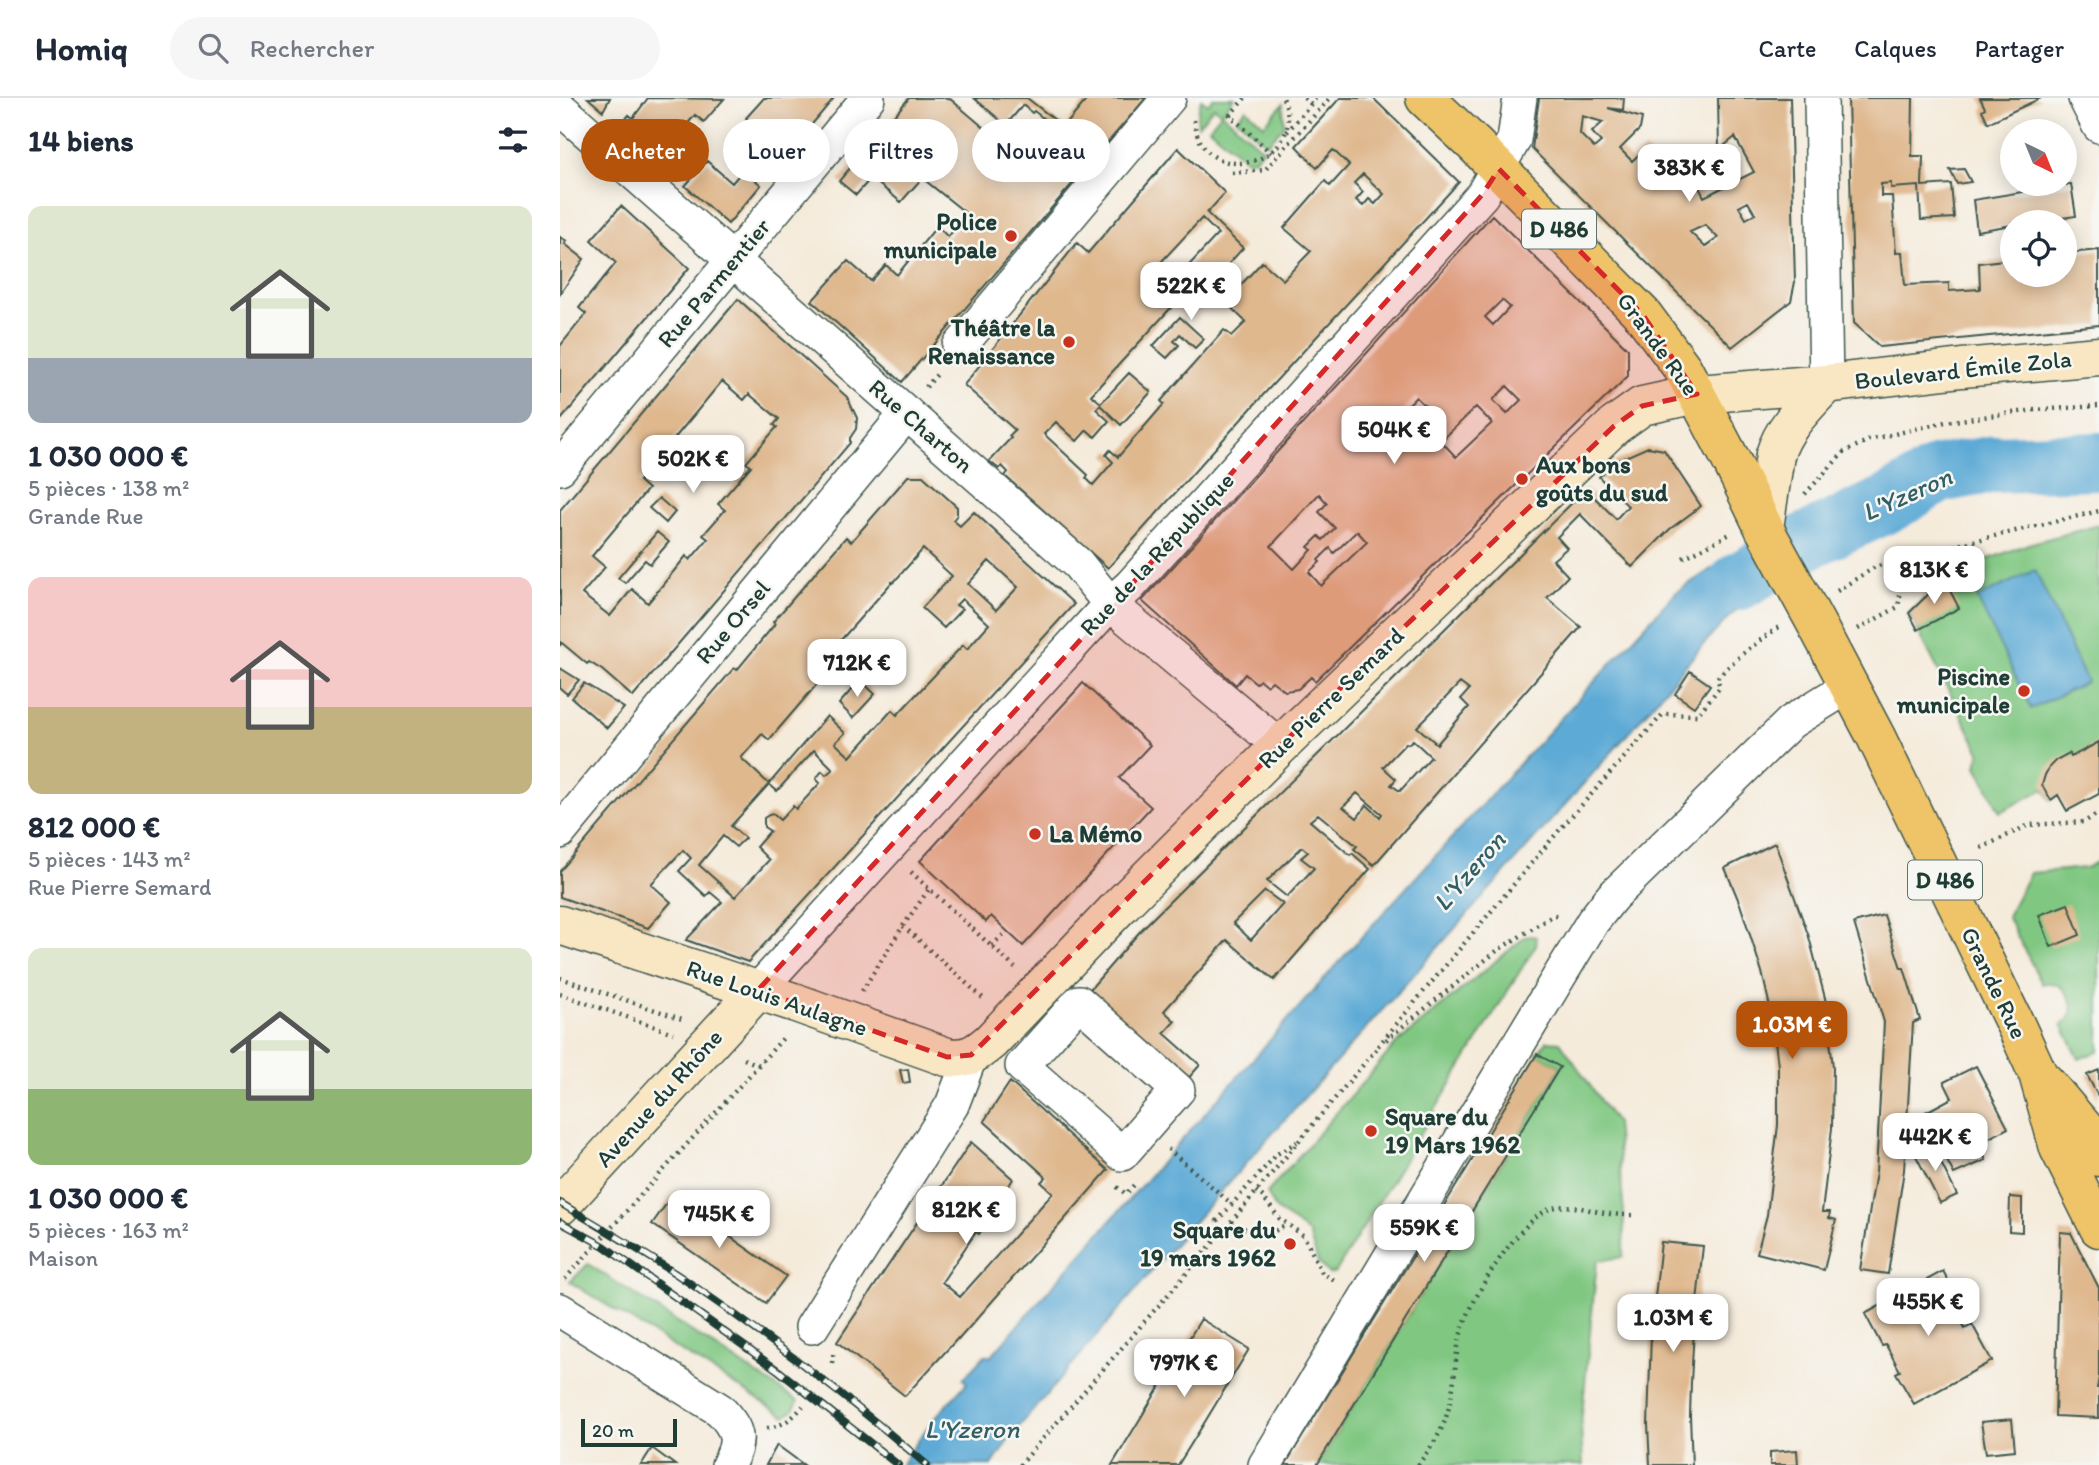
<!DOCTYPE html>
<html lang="fr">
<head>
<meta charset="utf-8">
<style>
  :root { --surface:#fff; --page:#f6f6f7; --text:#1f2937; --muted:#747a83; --line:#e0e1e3; --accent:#b45309 }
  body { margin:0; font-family:Itim,sans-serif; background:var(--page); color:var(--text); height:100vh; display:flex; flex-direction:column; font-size:26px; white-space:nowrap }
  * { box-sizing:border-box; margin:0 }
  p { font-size:23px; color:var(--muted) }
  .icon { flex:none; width:38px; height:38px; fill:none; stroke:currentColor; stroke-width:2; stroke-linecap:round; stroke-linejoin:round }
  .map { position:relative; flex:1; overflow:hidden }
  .sheet { display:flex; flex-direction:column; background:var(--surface); width:560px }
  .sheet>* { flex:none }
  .banner { position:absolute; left:21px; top:21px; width:665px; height:63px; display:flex; gap:14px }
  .needle { width:46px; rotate:137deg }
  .fabs { position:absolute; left:1440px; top:21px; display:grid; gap:14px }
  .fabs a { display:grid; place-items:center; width:77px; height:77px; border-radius:50%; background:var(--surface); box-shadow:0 4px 18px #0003; font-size:35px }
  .scale { position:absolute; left:21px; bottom:18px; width:96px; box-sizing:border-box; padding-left:7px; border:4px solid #1f3d34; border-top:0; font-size:19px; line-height:24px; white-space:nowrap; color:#1f3d34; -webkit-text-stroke:5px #f6f6f2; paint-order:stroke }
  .price { position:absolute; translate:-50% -60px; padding:0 16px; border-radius:14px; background:#fff; color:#222; font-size:23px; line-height:46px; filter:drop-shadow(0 2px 4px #0008) }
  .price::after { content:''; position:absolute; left:50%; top:42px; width:21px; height:16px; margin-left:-10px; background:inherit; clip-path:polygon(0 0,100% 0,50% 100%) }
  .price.selected { background:var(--accent); color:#fff }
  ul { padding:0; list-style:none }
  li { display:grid; align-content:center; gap:14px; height:371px; padding:0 28px }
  li span { display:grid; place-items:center; height:217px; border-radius:14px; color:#555 }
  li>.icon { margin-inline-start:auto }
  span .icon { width:126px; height:126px; fill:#fffc; stroke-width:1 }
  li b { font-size:30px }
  h2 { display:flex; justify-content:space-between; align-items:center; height:84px; padding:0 28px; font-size:30px }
  .chip { padding:0 24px; border-radius:32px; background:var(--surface); box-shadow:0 4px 18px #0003; font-size:24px; line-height:63px }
  .chip.selected { background:var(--accent); color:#fff }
  header { display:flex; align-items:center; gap:42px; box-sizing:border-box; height:98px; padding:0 35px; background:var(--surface); border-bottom:2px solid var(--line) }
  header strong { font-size:33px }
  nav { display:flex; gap:38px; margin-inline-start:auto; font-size:24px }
  .search { width:490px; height:63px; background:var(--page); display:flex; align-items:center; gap:18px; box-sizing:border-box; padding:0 24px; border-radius:38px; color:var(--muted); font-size:26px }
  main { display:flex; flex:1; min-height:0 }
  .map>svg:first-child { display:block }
  .green { fill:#80c782; stroke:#50825b; stroke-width:2 }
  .water { fill:#5daad6; stroke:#3e7485; stroke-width:2 }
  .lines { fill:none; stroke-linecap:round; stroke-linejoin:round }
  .river { stroke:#5daad6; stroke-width:58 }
  .building { fill:#dfb88e; fill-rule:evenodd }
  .street-casing { stroke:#3f574d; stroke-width:36 }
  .secondary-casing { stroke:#3f574d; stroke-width:41 }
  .primary-casing { stroke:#3f574d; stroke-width:41 }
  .path { stroke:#3f574d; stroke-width:4.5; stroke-dasharray:2 5; stroke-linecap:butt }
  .street { stroke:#fff; stroke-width:33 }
  .secondary { stroke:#f9e7c3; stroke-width:38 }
  .primary { stroke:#efc469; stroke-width:38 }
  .rail-casing { stroke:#1f3d34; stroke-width:8 }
  .rail { stroke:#f6f6f2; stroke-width:5; stroke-dasharray:16; stroke-linecap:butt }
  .secondary-bridge-casing { stroke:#3f574d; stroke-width:41; stroke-linecap:butt }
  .primary-bridge-casing { stroke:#3f574d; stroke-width:41; stroke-linecap:butt }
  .secondary-bridge { stroke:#f9e7c3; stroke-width:38 }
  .primary-bridge { stroke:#efc469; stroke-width:38 }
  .marked { fill:#d62828; fill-opacity:0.2; stroke:#d62828; stroke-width:5; stroke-dasharray:14 9; stroke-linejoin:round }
  .poi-dot { fill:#c8321e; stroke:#f6f6f2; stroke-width:2.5 }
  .labels { text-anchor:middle; stroke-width:5; stroke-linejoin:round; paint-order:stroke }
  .shield { fill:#f6f6f2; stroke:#60746d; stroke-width:2 }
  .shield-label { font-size:23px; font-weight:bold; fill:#1f3d34 }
  .poi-label { font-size:24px; font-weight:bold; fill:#1f3d34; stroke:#f6f6f2; text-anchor:end }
  .street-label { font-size:24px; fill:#1f3d34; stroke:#f6f6f2 }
  .water-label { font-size:26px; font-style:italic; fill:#325e65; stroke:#f6f6f2 }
</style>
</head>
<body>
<header>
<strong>Homiq</strong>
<div class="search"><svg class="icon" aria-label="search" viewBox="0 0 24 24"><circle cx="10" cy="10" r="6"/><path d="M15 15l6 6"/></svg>Rechercher</div>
<nav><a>Carte</a><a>Calques</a><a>Partager</a></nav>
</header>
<main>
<section class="sheet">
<h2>14 biens<svg class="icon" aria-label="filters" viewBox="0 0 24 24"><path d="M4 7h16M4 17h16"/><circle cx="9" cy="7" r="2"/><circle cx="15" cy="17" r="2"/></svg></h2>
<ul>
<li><span style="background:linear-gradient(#dfe7d0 70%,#9aa5b1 0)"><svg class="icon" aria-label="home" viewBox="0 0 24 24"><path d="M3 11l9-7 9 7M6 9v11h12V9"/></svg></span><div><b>1 030 000 €</b><p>5 pièces · 138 m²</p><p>Grande Rue</p></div></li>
<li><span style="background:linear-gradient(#f6c9c9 60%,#c2b280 0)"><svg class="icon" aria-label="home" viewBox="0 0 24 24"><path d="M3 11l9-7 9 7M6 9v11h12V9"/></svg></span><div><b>812 000 €</b><p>5 pièces · 143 m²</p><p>Rue Pierre Semard</p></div></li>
<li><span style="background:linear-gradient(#dfe7d0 65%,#8fb573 0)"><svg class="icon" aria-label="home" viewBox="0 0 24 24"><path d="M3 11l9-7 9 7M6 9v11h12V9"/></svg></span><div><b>1 030 000 €</b><p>5 pièces · 163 m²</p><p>Maison</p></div></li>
</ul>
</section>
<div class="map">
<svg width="1539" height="1367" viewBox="0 0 1539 1367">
  <rect width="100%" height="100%" fill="#f6f6f2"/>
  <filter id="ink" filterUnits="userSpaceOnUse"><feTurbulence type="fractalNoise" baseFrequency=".0143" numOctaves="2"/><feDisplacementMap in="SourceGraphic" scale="14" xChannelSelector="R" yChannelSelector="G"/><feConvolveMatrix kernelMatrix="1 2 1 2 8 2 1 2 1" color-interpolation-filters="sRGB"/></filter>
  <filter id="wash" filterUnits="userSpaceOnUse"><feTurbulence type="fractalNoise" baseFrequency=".00686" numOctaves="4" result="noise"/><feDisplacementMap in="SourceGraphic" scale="28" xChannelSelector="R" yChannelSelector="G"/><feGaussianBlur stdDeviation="1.57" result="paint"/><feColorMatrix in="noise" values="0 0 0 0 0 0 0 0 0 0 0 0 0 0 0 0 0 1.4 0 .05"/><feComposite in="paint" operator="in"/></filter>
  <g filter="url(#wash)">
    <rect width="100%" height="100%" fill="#f5ebdb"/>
    <path class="green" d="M653,0H674L662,15L703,51L694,61L686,62L649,30L661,15L654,9L638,27L637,18L641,1L648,6Z
      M723,6L724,28L707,46L677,21L686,11L704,27Z
      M1539,427V696L1498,697L1491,702L1484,691L1440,714L1417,668L1420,654L1349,515L1390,476L1468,446Z
      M1539,763V953L1519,961L1502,926C1524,917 1505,877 1482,886L1447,818L1470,775L1526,770Z
      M972,838L976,839V847L780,1167L776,1174L769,1176L758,1164L749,1136L715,1110L707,1095L837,945L965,839Z
      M987,943L1000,944L1056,1025L1064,1116L1063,1159L1037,1163L1021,1327L1023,1367H757L1000,969L977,956Z
      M28,1166L238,1303L233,1312L225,1318L10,1184Z"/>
    <path class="water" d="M1240,430L1254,455L1191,500L1169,519L1141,549L1067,637L632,1126L452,1337L432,1367H341L372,1323L407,1285L403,1281L425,1257L430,1259L786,856L1115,495L1159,466Z
      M1475,472L1527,584L1471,611L1417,500Z"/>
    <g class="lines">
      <path class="river" d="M1178,484L1247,443L1330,405L1379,376L1435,366L1539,363"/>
    </g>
    <g id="blocks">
      <path class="building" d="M28,0H50L43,13Z
        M88,0L164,1L144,24L135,17L118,37L130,48L109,73L60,28L69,17L73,20Z
        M204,0H274L227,56L186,20Z
        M349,0H389L435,39L420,57L442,75L487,23L474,13L472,15L463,7L446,27L414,0H467L504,29L528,0H586L342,284L252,203L288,163L311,183L326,167L337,177L377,128L388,139L407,116L362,80L341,104L311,80L296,97L279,83Z
        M780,0H813L899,84L704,296L548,470L445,378L448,374L442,368L439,371L429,363L451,340L449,338L455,332L404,287L517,145L528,155L618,50L665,95L647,115L683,150L629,210L619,201L531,297L541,305L569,275L591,294L561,327L540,307L536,311L549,323L535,339L527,332L517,343L496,324L484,336L528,377L526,380L533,387L553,364L546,357L550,352L558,359L604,306L601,303L664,232L672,238L686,224L665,204L702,164L723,182L751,153L724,130L765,83L770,88L789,67L773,52L757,70L736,48ZM803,76L824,96L815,106L809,101L803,108L796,102L803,94L794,85ZM642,120L658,136L607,191L589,177Z
        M979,0H1064L1063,12L1048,10L1082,20L1080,31L1060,51L1072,63L1085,51L1112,78L1124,72L1130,86L1136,83L1144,99L1194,74L1175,39L1159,52L1158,0H1230L1235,184L1231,203L1172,249L972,51ZM1022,18L1043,24L1032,34L1041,44L1034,50L1020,36ZM1188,104L1195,116L1186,121L1179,109ZM1145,127L1158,140L1145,149L1130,134Z
        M1288,0H1353L1352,58H1363L1362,88L1391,86L1394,120L1361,122L1359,88L1331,90V85L1321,86V98H1332L1336,155L1342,154L1345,187L1389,185V193L1420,191L1419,165L1452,161V177H1505V158H1508V155L1539,152V227L1320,249L1294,225Z
        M1420,0H1481L1428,25L1422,12L1425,10Z
        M147,63L172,85L183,72L201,87L168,126L125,88Z
        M1404,71L1411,84L1397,86L1390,72Z
        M1511,86L1516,118L1473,124H1452V127L1417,133L1413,102Z
        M61,108L129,170L0,323V248L26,216L19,210L56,165L31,142Z
        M932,117L1068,251V278L755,583L751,579L738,591L725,593L712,583L707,588L700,582L696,585L685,576L676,587L582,503ZM942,202L950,209L933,227L925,219ZM947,288L961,302L947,316L933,302ZM856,299L866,309L840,335L830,325ZM916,309L932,325L896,359L881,343ZM759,396L767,405L759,414L775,430L763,442L759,438L748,449L752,452L734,471L711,448ZM797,433L807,444L761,488L749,474L760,464L758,462L770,450L774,455Z
        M0,139L7,143L5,146L24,161L0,196Z
        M178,201L287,299L297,320L296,331L290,340V345L73,599L42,572L29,564L27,566L2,545L0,547V412ZM162,283L184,302L189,296L219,321L214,327L217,329L186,365L191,368L158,406L165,412L143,437L148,441L130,462L126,458L88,505L72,491L50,518L22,496L45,469L32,458L88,391L79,383Z
        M620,219L644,241L635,250L620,236L614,243L619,247L607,260L593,248Z
        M1088,349L1104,352L1141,408L1110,431L1072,469L1020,416L997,439L1007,450L993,462L1008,478L987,500L1021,529L814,767L794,751L797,748L758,716L750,723L790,757L792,755L810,771L714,882L667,842L604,913L615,923L604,935L640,967L618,992L519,904L583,830L1026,391L1056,421L1068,408L1039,379L1052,365ZM900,585L909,592L901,601L909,609L877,646L857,629ZM853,642L871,659L840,693L831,687L836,681L823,669L846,645L848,646ZM797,695L822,716L820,719L807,707L797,720L783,709ZM742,749L748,754L741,760L754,770L727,799L707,783ZM705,793L723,806L691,842L673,825Z
        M348,378H363L397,409V417L393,422L400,428L414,414L514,506L188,864L126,842L162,804L150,794L146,798L119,773L131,760L123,752L91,786L111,804L88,830L0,799V773L174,570L177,572L215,526L213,524L286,439L291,444ZM363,451L392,478L362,510L384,530L402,511L396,507L402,501L429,526L407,551L403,547L337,617L332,612L290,659L275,645L285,635L267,618L209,686L181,660L202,636L209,642L288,550L280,543L332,484L333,485ZM429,463L458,489L436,512L408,486ZM254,652L273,671L266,677L262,673L256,681L260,685L236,711L233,708L220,722L213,716L209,717L204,720V729L210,733L196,749L209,762L175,799L139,767L163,738L176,749L185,740L171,728L209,686L217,693Z
        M99,400L115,414L106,425L89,410Z
        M97,434L109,444L90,466L85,462L65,485L58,480Z
        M1384,481L1399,510L1358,532L1349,515Z
        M0,570L19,582L7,596L0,590Z
        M1130,573L1150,587L1134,609L1115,596Z
        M300,582L315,596L293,620L279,606Z
        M24,585L64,610L47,630L12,600Z
        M523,585L590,647L559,680L591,709L463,848L431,818L426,824L360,763Z
        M1539,644V696L1507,713L1498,697L1491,702L1482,687L1485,677L1490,668L1496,662L1509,655L1511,659Z
        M1215,745L1249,839L1265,900L1273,969L1272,1030L1262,1114H1270L1269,1120L1276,1122L1264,1172L1197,1155L1207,1117L1218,1027V968L1212,918L1202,874L1180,806L1165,770Z
        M1508,806L1520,837L1491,849L1479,817Z
        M1324,817L1341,870H1344L1360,922L1353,925L1344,1072L1328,1176L1300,1172L1316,1074L1324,924L1294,825Z
        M977,956L1000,969L757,1367H725Z
        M1416,968L1448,1030L1418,1046L1426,1062L1394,1076L1362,1016L1392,1000L1384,984Z
        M348,971L350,984L343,985L340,972Z
        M1539,972V1000L1527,977Z
        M450,984L548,1072L399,1241L398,1240L345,1298L277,1244L411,1044L453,1081L419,1136L416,1134L382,1184L400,1199L493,1095L481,1084L486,1079L424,1023Z
        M1371,1045L1397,1097L1380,1105L1354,1054Z
        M112,1098L226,1178L206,1205L92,1126Z
        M1450,1099L1462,1100V1134L1449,1133Z
        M1500,1134L1511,1135L1539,1190V1280L1537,1290H1539V1320L1495,1318Z
        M1101,1144L1143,1148L1134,1231L1131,1284L1130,1318L1132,1367H1090L1088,1327L1091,1236Z
        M1383,1173L1404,1211L1396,1215L1405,1230L1412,1226L1432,1263L1354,1306L1336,1275L1340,1273L1326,1247L1322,1248L1305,1216Z
        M641,1221L689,1251L643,1327L618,1367H552Z
        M1452,1321L1455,1352L1426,1355L1421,1324Z
        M217,1347L221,1350L244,1367H206Z
        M92,1350L115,1367H81Z
        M1237,1352L1238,1367H1210V1354Z"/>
    </g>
  </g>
  <g filter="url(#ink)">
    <use href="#blocks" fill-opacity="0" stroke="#3f574d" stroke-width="2"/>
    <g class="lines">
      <defs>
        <path id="street" d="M1261,0L1266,286
          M1525,0L1539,28
          M0,10L518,466L550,506L720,648
          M399,249L609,0
          M0,370L308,0
          M0,734L347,315
          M198,892L550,506L570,488L922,97L954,42L960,0
          M519,904L618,992L562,1056L462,968Z
          M0,1212L160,1312C179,1333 181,1342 168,1367
          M252,1229L392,1007L411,957
          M705,1367L994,887L1033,823L1052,799L1231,624L1289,588"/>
        <path id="secondary" d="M1215,357C1223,329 1247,307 1266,286
          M0,827L236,905L387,959C407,962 416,956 431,943L559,809L720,648L1054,328L1082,308L1137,296L1266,286L1402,270L1539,258
          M0,1108L198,892"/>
        <path id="primary" d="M865,0L915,47L1083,217L1123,271L1172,364
          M1259,531L1316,639L1456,928L1478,976L1499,1050L1539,1130
          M1485,984L1525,1031L1539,1059"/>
      </defs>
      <use href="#street" class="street-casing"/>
      <use href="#secondary" class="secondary-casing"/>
      <use href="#primary" class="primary-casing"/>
      <path class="path" d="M685,0L670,17L711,55
        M744,0L751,6
        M634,22C642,97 752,64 723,0
        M727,34L756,0
        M672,75L705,72L770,0
        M366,289L379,274
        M1245,396L1284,354L1309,342L1385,324L1475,312L1539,308
        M1123,460L1170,436
        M1277,493L1315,469L1347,459L1539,413
        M1298,531L1338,509L1347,459
        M1421,750L1469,727L1524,724L1539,715
        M351,774L455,870
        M343,828L369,791
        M432,848L447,833
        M0,880L122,921
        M302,893L343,828L425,902
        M0,896L113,935
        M826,942L938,852L994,817L1000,818
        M818,948L1002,729L1103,616L1137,617L1160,589L1157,580C1175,561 1197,544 1219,529
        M184,961L199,967
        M608,1051L672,1106
        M557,1089L566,1096L574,1087
        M696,1093L703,1099L719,1120L744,1138L762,1175L778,1184
        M671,1124L702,1139L727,1127
        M659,1137L657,1123L717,1056L737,1044
        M5,1181L225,938
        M272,1265L274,1252
        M207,1330C223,1328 233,1320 243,1308
        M460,1367L659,1138L819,948
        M858,1367C869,1352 882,1335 887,1316C895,1292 894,1267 899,1243C906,1207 957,1122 992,1110C1010,1105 1027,1112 1045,1115C1055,1117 1066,1117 1077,1117"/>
      <use href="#street" class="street"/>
      <use href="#secondary" class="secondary"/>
      <use href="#primary" class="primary"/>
      <defs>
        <path id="rail" d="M0,1105C44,1131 89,1157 131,1186C213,1242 292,1303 367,1367
          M0,1124L44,1148L219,1273L338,1367"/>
      </defs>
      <use href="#rail" class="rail-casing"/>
      <use href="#rail" class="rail"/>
      <defs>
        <path id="secondary-bridge" d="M1204,430L1215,357"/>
        <path id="primary-bridge" d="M1172,364L1204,430L1259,531"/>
      </defs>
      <use href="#secondary-bridge" class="secondary-bridge-casing"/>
      <use href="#primary-bridge" class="primary-bridge-casing"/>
      <use href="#secondary-bridge" class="secondary-bridge"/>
      <use href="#primary-bridge" class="primary-bridge"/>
    </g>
  </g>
  <path class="marked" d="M939,71L1083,217L1137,296L1082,308L1054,328L720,648L411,957L387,959L198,892L570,488L922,97Z"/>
  <g class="poi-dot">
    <circle cx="451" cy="138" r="7"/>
    <circle cx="509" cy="244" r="7"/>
    <circle cx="962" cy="381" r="7"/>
    <circle cx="1464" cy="593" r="7"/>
    <circle cx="475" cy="736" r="7"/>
    <circle cx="811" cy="1033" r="7"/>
    <circle cx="730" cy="1146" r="7"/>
  </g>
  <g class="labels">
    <g class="shield">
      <rect x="962" y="111.5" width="74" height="39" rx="5"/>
      <rect x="1348" y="762.5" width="74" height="39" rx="5"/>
    </g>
    <g class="shield-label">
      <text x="999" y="139">D 486</text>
      <text x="1385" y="790">D 486</text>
    </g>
    <g class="poi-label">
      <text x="437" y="132">Police<tspan x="437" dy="28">municipale</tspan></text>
      <text x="495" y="238">Théâtre la<tspan x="495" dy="28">Renaissance</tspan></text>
      <text x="976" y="375" text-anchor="start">Aux bons<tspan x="976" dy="28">goûts du sud</tspan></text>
      <text x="1450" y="587">Piscine<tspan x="1450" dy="28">municipale</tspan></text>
      <text x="489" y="744" text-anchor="start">La Mémo</text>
      <text x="825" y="1027" text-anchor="start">Square du<tspan x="825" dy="28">19 Mars 1962</tspan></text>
      <text x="716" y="1140">Square du<tspan x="716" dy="28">19 mars 1962</tspan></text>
    </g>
    <g class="street-label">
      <text transform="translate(154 185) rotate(-50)" y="8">Rue Parmentier</text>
      <text transform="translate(1098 246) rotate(54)" y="8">Grande Rue</text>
      <text transform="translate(1403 272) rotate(-6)" y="8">Boulevard Émile Zola</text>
      <text transform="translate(361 328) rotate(41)" y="8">Rue Charton</text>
      <text transform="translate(597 456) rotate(-47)" y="8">Rue de la République</text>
      <text transform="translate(173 524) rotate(-50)" y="8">Rue Orsel</text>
      <text transform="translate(771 600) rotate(-44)" y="8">Rue Pierre Semard</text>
      <text transform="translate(1434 885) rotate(64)" y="8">Grande Rue</text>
      <text transform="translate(217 900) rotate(19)" y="8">Rue Louis Aulagne</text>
      <text transform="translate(99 1000) rotate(-48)" y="8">Avenue du Rhône</text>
    </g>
    <g class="water-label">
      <text transform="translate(1347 396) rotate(-24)" y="9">L'Yzeron</text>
      <text transform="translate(909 773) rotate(-49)" y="9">L'Yzeron</text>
      <text x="412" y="1340">L'Yzeron</text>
    </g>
  </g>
</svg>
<div class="fabs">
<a><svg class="needle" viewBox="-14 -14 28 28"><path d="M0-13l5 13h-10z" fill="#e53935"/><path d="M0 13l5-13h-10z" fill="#747a83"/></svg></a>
<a><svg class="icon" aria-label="locate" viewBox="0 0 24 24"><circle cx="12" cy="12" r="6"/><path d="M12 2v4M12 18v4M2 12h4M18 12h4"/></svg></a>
</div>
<div class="scale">20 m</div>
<b class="price" style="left:1129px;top:106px">383K €</b>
<b class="price" style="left:631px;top:224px">522K €</b>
<b class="price" style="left:834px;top:368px">504K €</b>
<b class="price" style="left:133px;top:397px">502K €</b>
<b class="price" style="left:1374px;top:508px">813K €</b>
<b class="price" style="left:297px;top:601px">712K €</b>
<b class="price selected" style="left:1232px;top:963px">1.03M €</b>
<b class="price" style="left:1375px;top:1075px">442K €</b>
<b class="price" style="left:406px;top:1148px">812K €</b>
<b class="price" style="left:159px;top:1152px">745K €</b>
<b class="price" style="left:864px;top:1166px">559K €</b>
<b class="price" style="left:1368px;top:1240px">455K €</b>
<b class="price" style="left:1113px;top:1256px">1.03M €</b>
<b class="price" style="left:624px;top:1301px">797K €</b>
<div class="banner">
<a class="chip selected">Acheter</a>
<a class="chip">Louer</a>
<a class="chip">Filtres</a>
<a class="chip">Nouveau</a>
</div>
</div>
</main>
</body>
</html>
